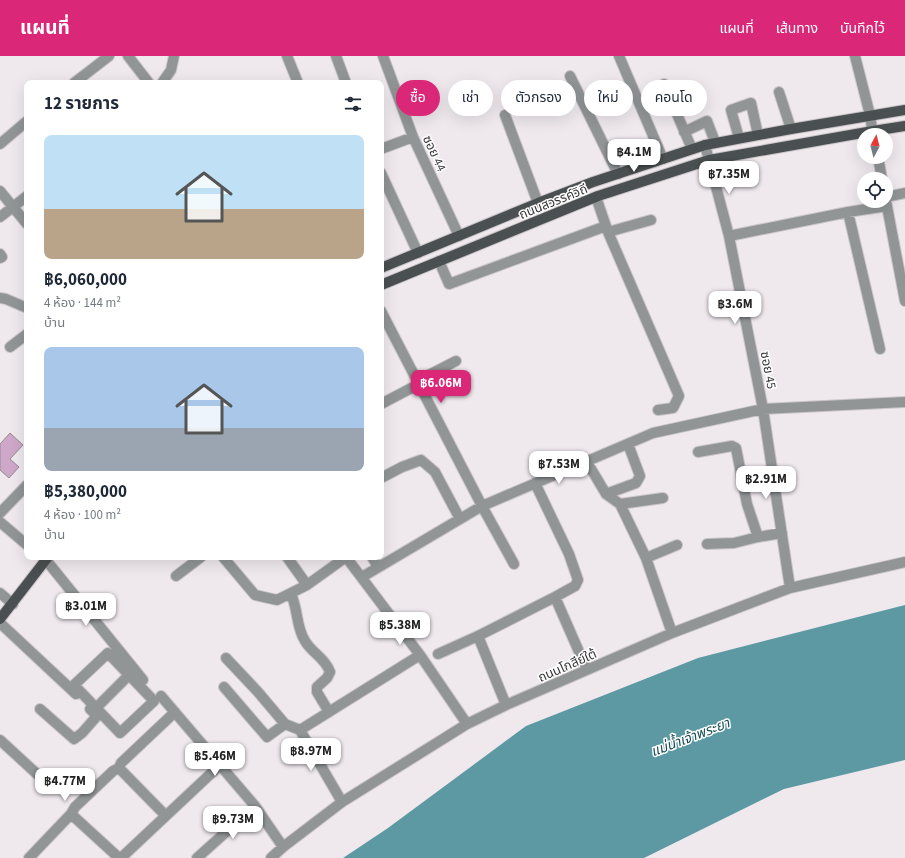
<!DOCTYPE html>
<html lang="th">
<head>
<meta charset="utf-8">
<style>
  :root { --surface:#fff; --page:#f2f2f3; --text:#1f2937; --muted:#747a83; --accent:#db2777 }
  body { margin:0; font-family:"Source Sans 3","Noto Sans Thai",sans-serif; background:var(--page); color:var(--text); height:100vh; display:flex; flex-direction:column; font-size:15px; white-space:nowrap }
  * { box-sizing:border-box; margin:0 }
  p { font-size:13px; color:var(--muted) }
  .icon { flex:none; width:22px; height:22px; fill:none; stroke:currentColor; stroke-width:2; stroke-linecap:round; stroke-linejoin:round }
  .map { position:relative; flex:1; overflow:hidden }
  .side { position:absolute; left:24px; top:24px; width:360px; height:480px; display:flex; flex-direction:column; background:var(--surface); border-radius:8px; box-shadow:0 4px 16px #0002 }
  .side>* { flex:none }
  .guide { position:absolute; left:396px; top:24px; width:380px; height:36px; display:flex; gap:8px }
  .needle { width:26px; rotate:7deg }
  .controls { position:absolute; left:857px; top:72px; display:grid; gap:8px }
  .controls a { display:grid; place-items:center; width:36px; height:36px; border-radius:50%; background:var(--surface); box-shadow:0 4px 16px #0002; font-size:20px }
  .price { position:absolute; translate:-50% -34px; padding:0 9px; border-radius:8px; background:#fff; color:#222; font-size:13px; line-height:26px; filter:drop-shadow(0 1px 2px #0008) }
  .price::after { content:''; position:absolute; left:50%; top:24px; width:12px; height:9px; margin-left:-6px; background:inherit; clip-path:polygon(0 0,100% 0,50% 100%) }
  .price.active { background:var(--accent); color:#fff }
  ul { padding:0; list-style:none }
  li { display:grid; align-content:center; gap:8px; height:212px; padding:0 20px }
  li span { display:grid; place-items:center; height:124px; border-radius:8px; color:#555 }
  li>.icon { margin-inline-start:auto }
  span .icon { width:72px; height:72px; fill:#fffc; stroke-width:1 }
  li b { font-size:17px }
  h2 { display:flex; justify-content:space-between; align-items:center; height:48px; padding:0 20px; font-size:17px }
  .chip { padding:0 14px; border-radius:18px; background:var(--surface); box-shadow:0 4px 16px #0002; font-size:14px; line-height:36px }
  .chip.active { background:var(--accent); color:#fff }
  header { display:flex; align-items:center; gap:24px; box-sizing:border-box; height:56px; padding:0 20px; background:var(--accent); color:#fff }
  header strong { font-size:19px }
  nav { display:flex; gap:22px; margin-inline-start:auto; font-size:14px }
  .map>svg:first-child { display:block }
  .water { fill:#5d99a2 }
  .building { fill:#cea7c9; stroke:#938d92 }
  .lines { fill:none; stroke-linecap:round; stroke-linejoin:round }
  .minor-casing { stroke:#cac5c9; stroke-width:12 }
  .major-casing { stroke:#cac5c9; stroke-width:12 }
  .minor { stroke:#919596; stroke-width:10 }
  .major { stroke:#4a5051; stroke-width:10 }
  .labels { text-anchor:middle; stroke-width:3; stroke-linejoin:round; paint-order:stroke }
  .street-label { font-size:13px; fill:#383537; stroke:#fff }
  .water-label { font-size:14px; font-style:italic; fill:#184e56; stroke:#fff }
</style>
</head>
<body>
<header>
<strong>แผนที่</strong>
<nav><a>แผนที่</a><a>เส้นทาง</a><a>บันทึกไว้</a></nav>
</header>
<div class="map">
<svg width="905" height="802" viewBox="0 0 905 802">
  <rect width="100%" height="100%" fill="#efe9ee"/>
  <path class="water" d="M905,549V704L784,733L644,802H343L388,772L526,670L698,602Z"/>
  <path class="building" d="M10,377L23,389L10,403L19,411L9,422L0,414V388Z"/>
  <g class="lines">
    <defs>
      <path id="minor" d="M128,0L149,27
        M287,0L298,27
        M336,0L346,27
        M383,0L413,81L459,180
        M619,0L663,103
        M855,0L870,59L873,79
        M570,20L618,118
        M74,27L109,0
        M162,27L171,14L174,0
        M664,28L692,93
        M779,36L791,73
        M505,59L538,147
        M684,76L707,65L715,86
        M739,82L731,54L751,47L758,79
        M0,88L27,65
        M705,89L729,180L763,353L790,532
        M381,93L413,81
        M878,101L882,123
        M381,117L418,197
        M0,135L27,168
        M596,141L608,176L651,164
        M886,141L905,137
        M886,145L905,245
        M848,156L880,293
        M0,161L27,140
        M608,176L679,340L673,352L658,354
        M729,180L848,156L887,150
        M0,198L2,201L0,202
        M439,205L449,228L606,170
        M0,242L6,243L27,252
        M381,255L482,450L514,508
        M10,291L27,278
        M417,325L456,305
        M381,348L419,328
        M698,396L732,390L736,392L747,448L758,481L782,477
        M587,406L606,438L620,448L646,502L672,577
        M381,422L402,411L421,404L435,416L460,463
        M606,438L636,427L640,420L628,388
        M620,448L663,442
        M0,457L27,429
        M0,466L27,489
        M707,488L734,487L758,481
        M223,501L255,539L277,544L307,529
        M287,501L307,529L346,501
        M346,501L420,599L467,668
        M372,501L378,511
        M646,502L677,489
        M46,504L143,624
        M176,520L201,501
        M362,521L482,450L653,377L763,353L905,346
        M0,537L13,548
        M291,537C293,543 295,549 296,555C298,565 299,576 305,585C312,597 325,602 330,616L327,622L317,631V636L329,656
        M555,541L587,614
        M0,567L76,638
        M108,597L154,645L120,677L74,629Z
        M438,598L478,580
        M226,602L258,636L285,668L300,674L420,599
        M224,631L267,681L285,668
        M161,640L255,750L283,791
        M506,649L478,580L555,541L575,530L578,524L569,498L535,427
        M96,652L133,615
        M40,653L74,683L82,677L97,660L90,653
        M300,674L342,746
        M0,684L37,718
        M119,712L165,759
        M71,758L119,802
        M29,802L71,758L75,751L113,715L119,712L121,707L175,656
        M121,802L220,709
        M197,802L255,750
        M271,802L283,791L342,746L467,668L506,649L672,577L790,532L905,506"/>
      <path id="major" d="M381,212L538,147L593,126L705,89L791,73L905,54
        M381,229L598,140L709,104L873,75L905,70
        M0,563L48,501"/>
    </defs>
    <use href="#minor" class="minor-casing"/>
    <use href="#major" class="major-casing"/>
    <use href="#minor" class="minor"/>
    <use href="#major" class="major"/>
  </g>
  <g class="labels">
    <g class="street-label">
      <text transform="translate(435 97) rotate(65)" y="5">ซอย 44</text>
      <text transform="translate(553 145) rotate(-22)" y="5">ถนนสวรรค์วิถี</text>
      <text transform="translate(769 314) rotate(79)" y="5">ซอย 45</text>
      <text transform="translate(567 609) rotate(-24)" y="5">ถนนโกสีย์ใต้</text>
    </g>
    <g class="water-label">
      <text transform="translate(690 681) rotate(-21)" y="5">แม่น้ำเจ้าพระยา</text>
    </g>
  </g>
</svg>
<div class="controls">
<a><svg class="needle" viewBox="-14 -14 28 28"><path d="M0-13l5 13h-10z" fill="#e53935"/><path d="M0 13l5-13h-10z" fill="#747a83"/></svg></a>
<a><svg class="icon" aria-label="locate" viewBox="0 0 24 24"><circle cx="12" cy="12" r="6"/><path d="M12 2v4M12 18v4M2 12h4M18 12h4"/></svg></a>
</div>
<b class="price" style="left:634px;top:117px">฿4.1M</b>
<b class="price" style="left:729px;top:139px">฿7.35M</b>
<b class="price" style="left:735px;top:269px">฿3.6M</b>
<b class="price active" style="left:441px;top:348px">฿6.06M</b>
<b class="price" style="left:559px;top:429px">฿7.53M</b>
<b class="price" style="left:766px;top:444px">฿2.91M</b>
<b class="price" style="left:86px;top:571px">฿3.01M</b>
<b class="price" style="left:400px;top:590px">฿5.38M</b>
<b class="price" style="left:311px;top:716px">฿8.97M</b>
<b class="price" style="left:215px;top:721px">฿5.46M</b>
<b class="price" style="left:65px;top:746px">฿4.77M</b>
<b class="price" style="left:233px;top:784px">฿9.73M</b>
<div class="guide">
<a class="chip active">ซื้อ</a>
<a class="chip">เช่า</a>
<a class="chip">ตัวกรอง</a>
<a class="chip">ใหม่</a>
<a class="chip">คอนโด</a>
</div>
<section class="side">
<h2>12 รายการ<svg class="icon" aria-label="filters" viewBox="0 0 24 24"><path d="M4 7h16M4 17h16"/><circle cx="9" cy="7" r="2"/><circle cx="15" cy="17" r="2"/></svg></h2>
<ul>
<li><span style="background:linear-gradient(#bfe0f5 60%,#b9a48a 0)"><svg class="icon" aria-label="home" viewBox="0 0 24 24"><path d="M3 11l9-7 9 7M6 9v11h12V9"/></svg></span><div><b>฿6,060,000</b><p>4 ห้อง · 144 m²</p><p>บ้าน</p></div></li>
<li><span style="background:linear-gradient(#a9c7e8 65%,#9aa5b1 0)"><svg class="icon" aria-label="home" viewBox="0 0 24 24"><path d="M3 11l9-7 9 7M6 9v11h12V9"/></svg></span><div><b>฿5,380,000</b><p>4 ห้อง · 100 m²</p><p>บ้าน</p></div></li>
</ul>
</section>
</div>
</body>
</html>
